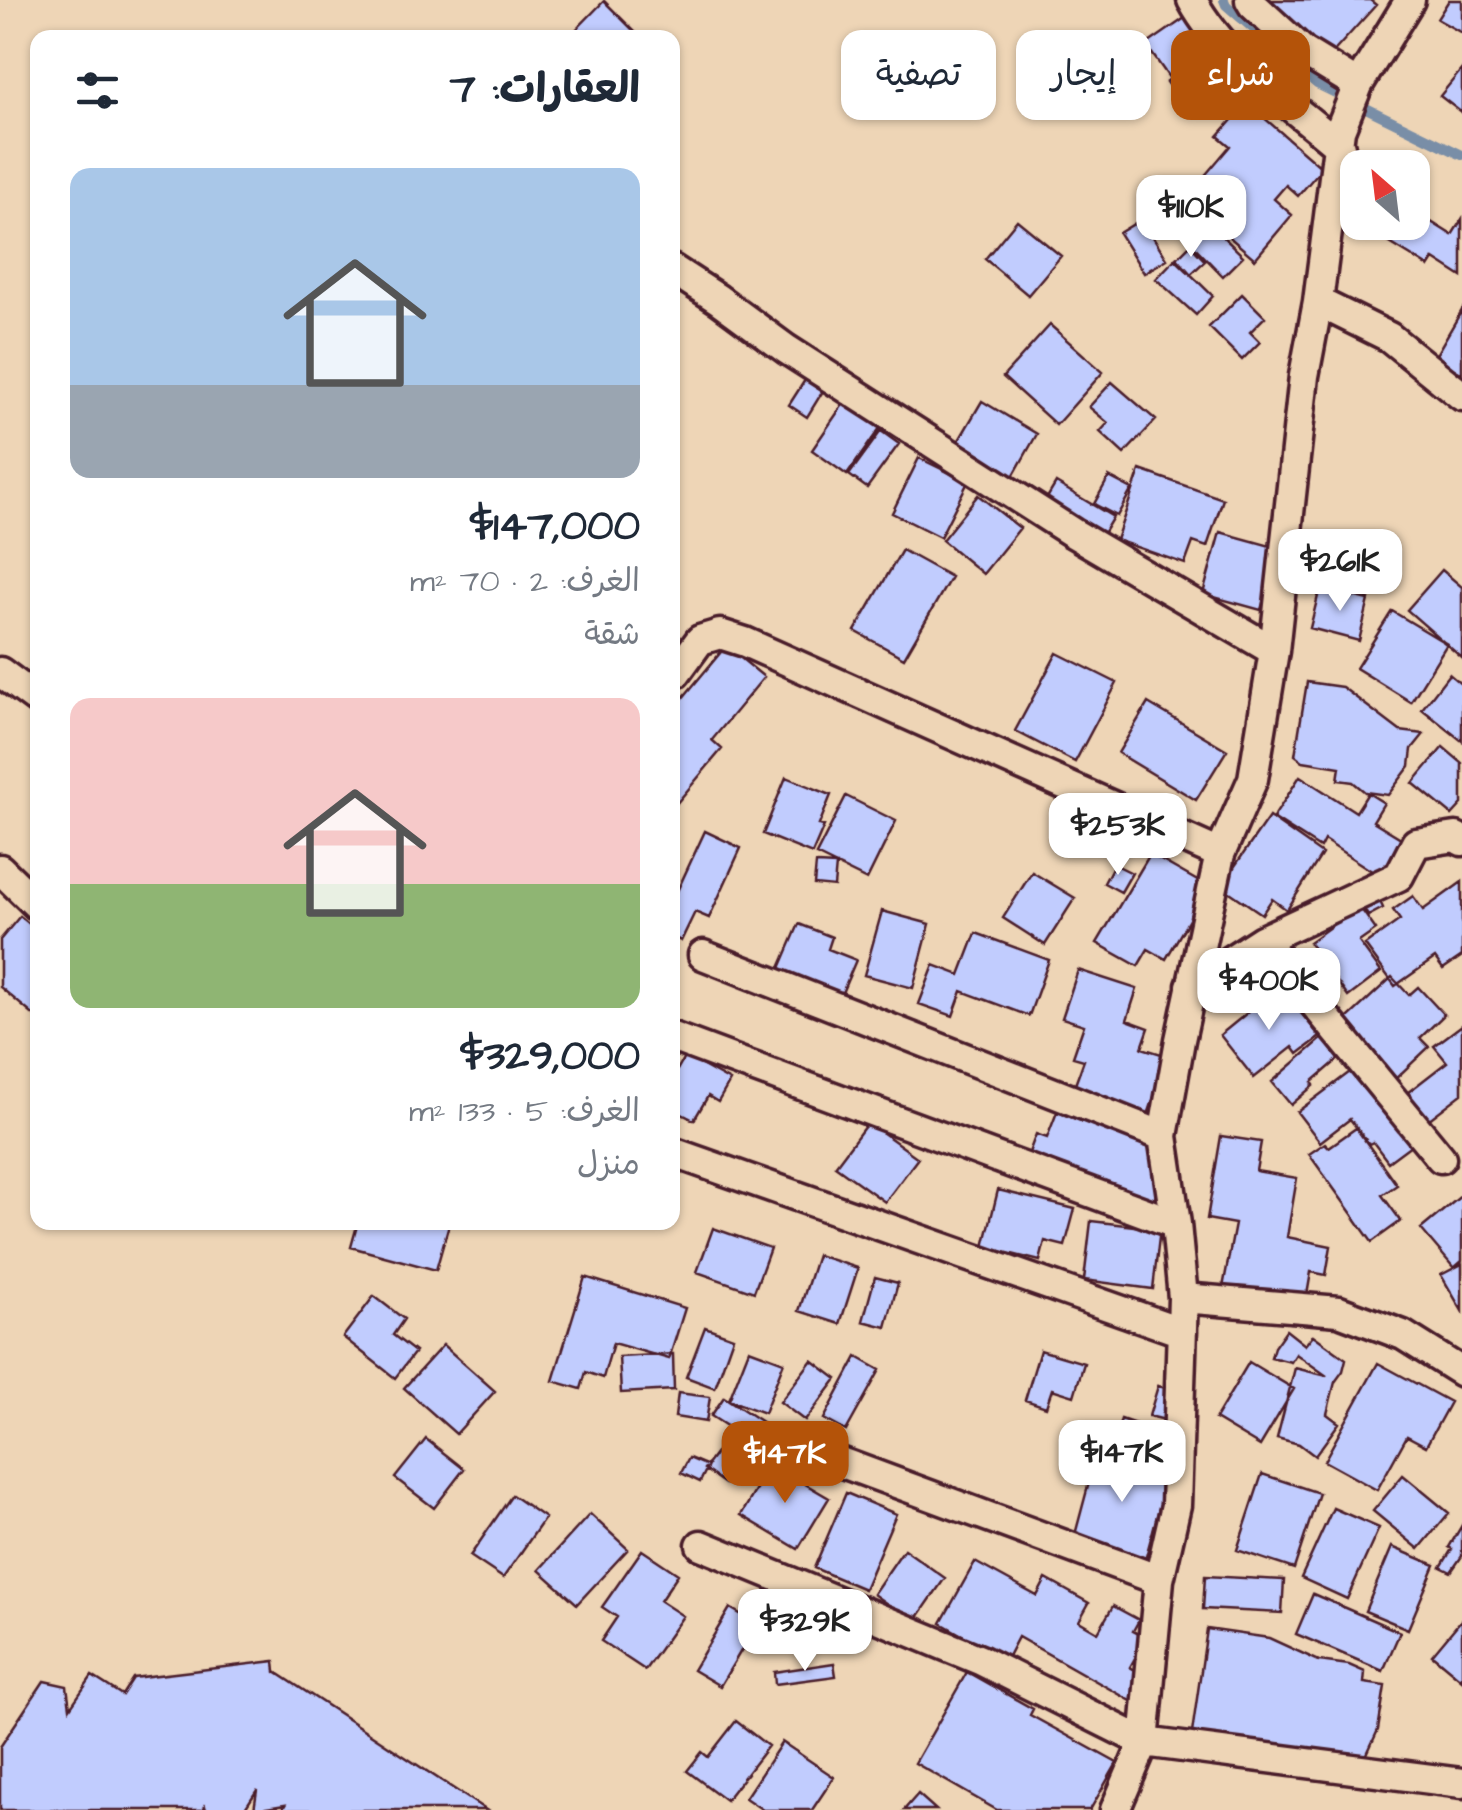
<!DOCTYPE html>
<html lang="ar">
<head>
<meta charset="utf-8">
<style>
  :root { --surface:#fff; --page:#f2f2f3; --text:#1f2937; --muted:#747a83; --accent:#b45309 }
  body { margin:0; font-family:"Architects Daughter","Playpen Sans Arabic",sans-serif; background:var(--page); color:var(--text); direction:rtl; height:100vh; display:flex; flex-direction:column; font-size:38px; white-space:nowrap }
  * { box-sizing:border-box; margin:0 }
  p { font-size:32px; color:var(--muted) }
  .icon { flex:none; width:55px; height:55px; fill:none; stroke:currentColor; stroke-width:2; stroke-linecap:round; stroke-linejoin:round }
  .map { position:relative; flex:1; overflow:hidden; direction:ltr }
  .drawer { position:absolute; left:30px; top:30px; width:650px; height:1200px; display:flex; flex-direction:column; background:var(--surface); border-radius:20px; box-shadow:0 2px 8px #0004; direction:rtl }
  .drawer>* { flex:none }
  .guide { position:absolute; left:710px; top:30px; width:600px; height:90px; direction:rtl; display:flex; gap:20px }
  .needle { width:65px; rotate:332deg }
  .fabs { position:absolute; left:1340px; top:150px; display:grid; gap:20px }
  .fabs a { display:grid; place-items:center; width:90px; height:90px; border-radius:20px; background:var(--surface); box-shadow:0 2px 8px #0004; font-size:50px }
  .price { position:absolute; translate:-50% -85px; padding:0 22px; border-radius:20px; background:#fff; color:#222; font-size:32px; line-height:65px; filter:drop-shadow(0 2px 5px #0008) }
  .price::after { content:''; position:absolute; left:50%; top:60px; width:30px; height:22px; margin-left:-15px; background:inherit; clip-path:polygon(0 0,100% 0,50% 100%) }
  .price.current { background:var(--accent); color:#fff }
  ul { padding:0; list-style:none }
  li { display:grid; align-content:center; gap:20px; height:530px; padding:0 40px }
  li span { display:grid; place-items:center; height:310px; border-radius:20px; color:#555 }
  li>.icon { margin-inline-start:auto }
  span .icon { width:180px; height:180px; fill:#fffc; stroke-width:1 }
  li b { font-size:42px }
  h2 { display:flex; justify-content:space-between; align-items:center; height:120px; padding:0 40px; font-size:42px }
  .pill { padding:0 35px; border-radius:20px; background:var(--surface); box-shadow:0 2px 8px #0004; font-size:35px; line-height:90px }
  .pill.current { background:var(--accent); color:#fff }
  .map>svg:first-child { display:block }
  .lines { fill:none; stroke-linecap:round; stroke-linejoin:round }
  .stream { stroke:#798ea7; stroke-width:10 }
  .building { fill:#c1ccfe; stroke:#4a1f2b; stroke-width:2.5 }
  .street-casing { stroke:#4a1f2b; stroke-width:35 }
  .street { stroke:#eed5b6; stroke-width:28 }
</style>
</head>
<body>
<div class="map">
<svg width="1462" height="1810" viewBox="0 0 1462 1810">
  <rect width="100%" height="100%" fill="#eed5b6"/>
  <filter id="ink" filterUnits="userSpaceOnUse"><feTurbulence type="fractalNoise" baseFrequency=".01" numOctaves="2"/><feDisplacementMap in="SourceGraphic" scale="20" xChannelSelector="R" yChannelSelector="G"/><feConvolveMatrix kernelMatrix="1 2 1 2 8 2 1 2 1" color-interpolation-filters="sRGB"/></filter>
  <g filter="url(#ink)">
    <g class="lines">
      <path class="stream" d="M1224,0L1226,5L1317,84L1462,155"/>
    </g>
    <path class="building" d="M1266,0H1370L1376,5L1328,58Z
      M1449,0H1462V33L1437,19Z
      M604,1L641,38H568Z
      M1185,18L1233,86L1190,116L1166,82L1170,79L1146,45Z
      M1462,69V113L1440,96Z
      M1247,103L1322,168L1298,196L1286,185L1274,199L1292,215L1255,259L1185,199L1230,146L1218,136Z
      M1412,210L1452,235L1462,219V277L1434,259L1429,267L1359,224L1412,222Z
      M1142,219L1167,259L1144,273L1119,233Z
      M1017,220L1061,256L1028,295L985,259Z
      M1209,223L1243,256L1223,276L1190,242Z
      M1190,245L1205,261L1191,274L1177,258Z
      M1175,259L1213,296L1196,315L1156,279Z
      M1242,294L1265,317L1250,332L1260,342L1242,360L1209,327Z
      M1462,310V393L1453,387L1461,373L1434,358Z
      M1050,325L1103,372L1056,425L1003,377Z
      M805,380L823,391L807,417L789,405Z
      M1112,382L1156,420L1124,454L1100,432L1108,423L1089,407Z
      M982,401L1037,434L1011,480L955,447Z
      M844,403L880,428L847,475L812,450Z
      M881,431L899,444L867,488L849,475Z
      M919,458L968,482L940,537L892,513Z
      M1140,470L1223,499L1207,547L1193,542L1185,564L1116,540Z
      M1109,477L1132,489L1117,516L1094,504Z
      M1056,483L1113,517L1101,537L1044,503Z
      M978,495L1020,528L983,574L942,540Z
      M1220,532L1278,548L1261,610L1203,594Z
      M902,550L951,577L904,658L855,631Z
      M1442,570L1462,587V658L1407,610Z
      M1320,588L1369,600L1359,641L1310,628Z
      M1392,611L1447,644L1411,702L1356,668Z
      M726,646L764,677L712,740L722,749L676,804L672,802V711Z
      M1057,653L1117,683L1075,762L1015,731Z
      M1449,674L1462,685V741L1422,709Z
      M1307,682L1342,687L1400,731L1424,734L1412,749L1410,766L1388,795L1365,792L1353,782L1338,780L1340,767L1303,761L1295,755Z
      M1148,703L1227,750L1196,800L1118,753Z
      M1443,747L1462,763V804L1452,815L1413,783Z
      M1300,776L1356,812L1368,793L1384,803L1373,821L1404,840L1381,877L1324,840L1320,848L1273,818Z
      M786,777L831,795L819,825L824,826L812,854L763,834Z
      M846,796L896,821L867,880L816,855Z
      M1269,817L1322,854L1287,910L1272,899L1262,914L1221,886Z
      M705,831L741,848L709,918L695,912L681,941L672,937V902Z
      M1150,854L1208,887L1166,959L1148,949L1138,966L1097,943Z
      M816,864L836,865L834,887L814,885Z
      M1114,864L1132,873L1121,892L1104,883Z
      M1032,872L1075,898L1045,945L1003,918Z
      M1462,882V956L1443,969L1435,958L1395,986L1365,945L1400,920L1393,910L1413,896L1423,910Z
      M1378,897L1383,908L1368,916L1362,905Z
      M1359,906L1376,930L1359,942L1381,972L1348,997L1309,942Z
      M882,911L930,924L913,988L864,975Z
      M20,916L38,931V1019L0,987V940Z
      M799,924L832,937L828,949L856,960L839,1000L777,975Z
      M976,933L1049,960L1029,1016L962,991L953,1016L919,1004L934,965L960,975Z
      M1078,970L1137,989L1127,1020L1149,1028L1142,1048L1168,1056L1147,1118L1072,1093L1084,1060L1073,1057L1084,1025L1062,1018Z
      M1392,977L1409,995L1418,987L1444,1015L1420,1038L1429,1047L1390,1084L1337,1028Z
      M1280,986L1320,1037L1298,1054L1293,1047L1254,1078L1220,1035Z
      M1462,1025V1094L1428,1120L1407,1093L1447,1062L1434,1046Z
      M1324,1037L1341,1057L1312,1082L1314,1085L1291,1105L1272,1082Z
      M685,1056L730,1081L718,1102L708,1096L694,1120L672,1109V1079Z
      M1358,1066L1415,1142L1388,1162L1373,1142L1369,1144L1350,1119L1320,1142L1297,1112Z
      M1057,1112L1172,1153L1150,1211L1024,1166L1036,1134L1047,1138Z
      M868,1122L918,1158L885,1202L835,1166Z
      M1356,1128L1397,1185L1382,1195L1401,1221L1372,1242L1309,1154L1325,1143L1329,1147Z
      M1221,1136L1261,1142L1256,1171L1297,1178L1287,1237L1331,1246L1326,1275L1311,1272L1305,1307L1222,1293L1235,1224L1207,1219Z
      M998,1190L1075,1209L1065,1246L1045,1241L1040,1261L984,1247Z
      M1462,1195V1261L1454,1268L1421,1229Z
      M1091,1221L1160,1229L1153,1289L1084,1280Z
      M358,1222L449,1224L436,1270L351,1247Z
      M713,1228L770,1248L754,1292L697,1272Z
      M817,1255L858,1268L840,1324L799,1311Z
      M1462,1264V1311L1441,1275Z
      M585,1277L685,1308L669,1359L613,1343L603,1378L586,1372L581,1389L553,1381Z
      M875,1277L898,1283L886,1327L863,1321Z
      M374,1296L404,1319L393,1335L415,1352L395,1378L343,1337Z
      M705,1327L733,1337L715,1388L686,1377Z
      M1286,1330L1305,1345L1313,1335L1346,1359L1343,1371L1335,1382L1327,1414L1339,1423L1315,1456L1299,1444L1277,1438L1295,1368L1327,1376L1296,1354L1291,1362L1271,1357L1274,1347Z
      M443,1345L495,1391L456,1434L404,1388Z
      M749,1349L784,1362L764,1413L729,1400Z
      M1040,1350L1084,1363L1074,1396L1052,1389L1046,1407L1025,1400Z
      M673,1354L674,1390L621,1393L619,1357Z
      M857,1357L880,1370L846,1431L824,1419Z
      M812,1360L837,1379L805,1421L780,1402Z
      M1249,1362L1294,1389L1260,1446L1215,1419Z
      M1378,1363L1450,1402L1426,1446L1407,1436L1377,1490L1324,1461Z
      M1158,1386L1174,1390L1165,1420L1149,1416Z
      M678,1393L710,1397L706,1422L675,1417Z
      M724,1397L762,1422L750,1441L711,1416Z
      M1121,1419L1168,1435L1160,1458L1113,1443Z
      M728,1437L749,1453L725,1484L704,1469Z
      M426,1439L464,1469L434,1508L395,1478Z
      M1099,1445L1171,1463L1144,1564L1072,1546Z
      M689,1458L708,1466L700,1482L681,1473Z
      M771,1464L829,1498L798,1549L741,1515Z
      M1262,1474L1319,1493L1294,1569L1237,1550Z
      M1403,1475L1449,1513L1419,1549L1373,1511Z
      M846,1493L896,1514L864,1589L814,1568Z
      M512,1495L545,1518L503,1578L470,1556Z
      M1333,1508L1379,1528L1347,1599L1301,1578Z
      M590,1514L628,1549L577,1604L539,1570Z
      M1462,1525V1556L1451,1572L1441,1567L1452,1549L1449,1547Z
      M1392,1547L1435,1565L1408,1629L1365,1611Z
      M904,1549L945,1578L914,1623L873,1594Z
      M642,1550L678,1574L660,1601L683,1616L645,1670L601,1641L617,1617L602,1607Z
      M975,1562L1037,1596L1046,1579L1089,1603L1079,1621L1098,1632L1113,1606L1139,1620L1133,1631L1146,1638L1130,1667L1147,1677L1133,1702L1018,1637L1006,1660L941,1623Z
      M1205,1576L1284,1580L1282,1613L1203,1609Z
      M1313,1594L1400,1632L1383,1671L1296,1634Z
      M730,1608L757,1624L720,1686L693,1670Z
      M1462,1619V1680L1432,1655Z
      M1207,1629L1269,1638L1319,1661L1349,1665L1365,1672L1364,1683L1385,1686L1378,1730L1362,1765L1216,1744L1192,1733Z
      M275,1661L276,1672L486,1810H282L285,1805L254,1810L257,1790L244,1810H206L205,1806L203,1810H0V1747L44,1681L67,1686L70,1708L92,1676L122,1695L133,1678Z
      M834,1663L836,1676L775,1684L774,1672Z
      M967,1672L1033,1709L1030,1715L1117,1763L1090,1810H997L915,1763Z
      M736,1721L768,1746L726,1800L687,1771L702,1752L708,1757Z
      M782,1742L834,1777L812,1810H763L745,1798Z
      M918,1794L936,1810H904Z"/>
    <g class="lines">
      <defs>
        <path id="street" d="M1192,0C1223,58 1290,104 1340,147
          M1250,0L1253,5L1304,52L1358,85
          M672,269L718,299L786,349L1073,533L1274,651
          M1318,302L1389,337L1462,396
          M0,672L38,700
          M672,674L676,673L700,640L720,634L745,642L1220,854
          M0,869L38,906
          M1262,940L1441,1158
          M703,955L1163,1136
          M1191,986L1262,940L1399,876L1416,843L1456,837L1462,841
          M672,1037L1176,1224
          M672,1152L1182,1332
          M1183,1298L1339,1311L1403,1335L1462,1372
          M821,1455L1159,1580
          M701,1545L980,1660L1144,1742L1462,1783
          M1115,1810L1144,1742L1159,1580L1176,1505L1183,1298L1176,1224L1163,1136L1180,1040L1220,854L1253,779L1274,651L1304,376L1318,302L1340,130L1358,85L1410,0"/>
      </defs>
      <use href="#street" class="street-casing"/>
      <use href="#street" class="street"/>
    </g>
  </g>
</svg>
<div class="fabs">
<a><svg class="needle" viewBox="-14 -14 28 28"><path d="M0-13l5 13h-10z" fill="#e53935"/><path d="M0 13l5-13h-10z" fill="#747a83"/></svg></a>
</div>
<b class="price" style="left:1191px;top:260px">$110K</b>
<b class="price" style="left:1340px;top:614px">$261K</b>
<b class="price" style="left:1118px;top:878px">$253K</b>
<b class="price" style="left:1269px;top:1033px">$400K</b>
<b class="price" style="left:1122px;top:1505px">$147K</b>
<b class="price current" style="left:785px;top:1506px">$147K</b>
<b class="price" style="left:805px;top:1674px">$329K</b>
<div class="guide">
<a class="pill current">شراء</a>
<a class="pill">إيجار</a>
<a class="pill">تصفية</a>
</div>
<section class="drawer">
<h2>العقارات: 7<svg class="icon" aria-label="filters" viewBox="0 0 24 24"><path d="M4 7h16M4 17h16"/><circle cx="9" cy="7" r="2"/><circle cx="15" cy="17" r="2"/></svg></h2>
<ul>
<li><span style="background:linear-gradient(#a9c7e8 70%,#9aa5b1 0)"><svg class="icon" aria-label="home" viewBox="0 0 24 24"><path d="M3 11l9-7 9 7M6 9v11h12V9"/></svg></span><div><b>$147,000</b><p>الغرف: 2 · 70 m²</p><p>شقة</p></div></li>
<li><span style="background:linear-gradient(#f6c9c9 60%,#8fb573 0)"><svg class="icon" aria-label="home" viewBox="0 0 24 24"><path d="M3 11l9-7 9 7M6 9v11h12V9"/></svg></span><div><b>$329,000</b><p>الغرف: 5 · 133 m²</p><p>منزل</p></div></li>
</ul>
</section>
</div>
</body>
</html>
